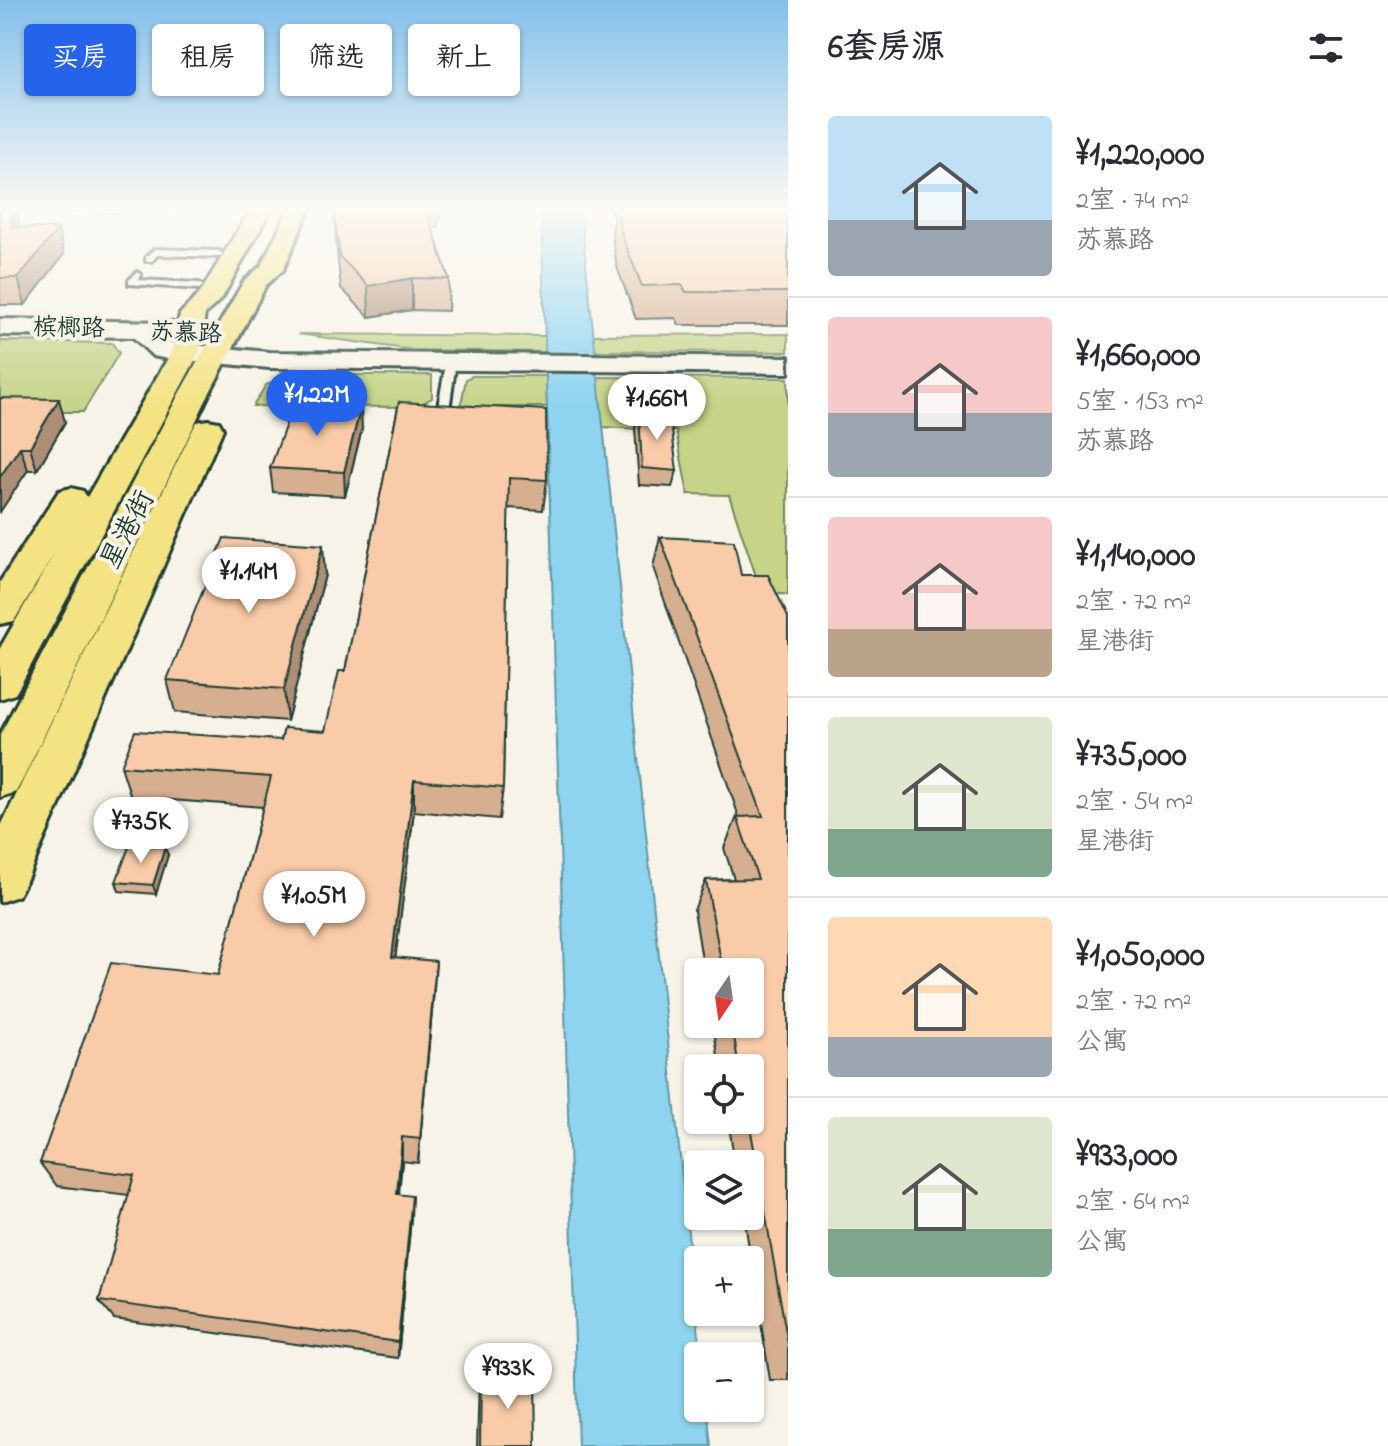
<!DOCTYPE html>
<html lang="zh">
<head>
<meta charset="utf-8">
<style>
  :root { --surface:#fff; --page:#f2f2f3; --text:#2b2b33; --muted:#7c7c81; --line:#e1e1e2; --accent:#2563eb }
  body { margin:0; font-family:"Indie Flower","LXGW WenKai TC",sans-serif; background:var(--page); color:var(--text); height:100vh; display:flex; flex-direction:column; font-size:30px; white-space:nowrap }
  * { box-sizing:border-box; margin:0 }
  p { font-size:26px; color:var(--muted) }
  .icon { flex:none; width:44px; height:44px; fill:none; stroke:currentColor; stroke-width:2; stroke-linecap:round; stroke-linejoin:round }
  .map { position:relative; flex:1; overflow:hidden }
  .panel { display:flex; flex-direction:column; background:var(--surface); width:600px }
  .panel>* { flex:none }
  .guide { position:absolute; left:24px; top:24px; width:644px; height:72px; display:flex; gap:16px }
  .needle { width:52px; rotate:193deg }
  .tools { position:absolute; left:684px; top:958px; display:grid; gap:16px }
  .tools a { display:grid; place-items:center; width:80px; height:80px; border-radius:8px; background:var(--surface); box-shadow:0 2px 6px #0004; font-size:40px }
  .price { position:absolute; translate:-50% -68px; padding:0 18px; border-radius:28px; background:#fff; color:#222; font-size:26px; line-height:52px; filter:drop-shadow(0 2px 4px #0008) }
  .price::after { content:''; position:absolute; left:50%; top:48px; width:24px; height:18px; margin-left:-12px; background:inherit; clip-path:polygon(0 0,100% 0,50% 100%) }
  .price.selected { background:var(--accent); color:#fff }
  ul { padding:0; list-style:none }
  li { display:flex; align-items:center; gap:24px; height:200px; padding:0 40px }
  li+li { border-top:2px solid var(--line) }
  li span { display:grid; place-items:center; flex:none; width:224px; height:160px; border-radius:8px; color:#555 }
  li>.icon { margin-inline-start:auto }
  span .icon { width:96px; height:96px; fill:#fffc; stroke-width:1 }
  li b { font-size:34px }
  h2 { display:flex; justify-content:space-between; align-items:center; height:96px; padding:0 40px; font-size:34px }
  .tag { padding:0 28px; border-radius:8px; background:var(--surface); box-shadow:0 2px 6px #0004; font-size:28px; line-height:72px }
  .tag.selected { background:var(--accent); color:#fff }
  main { display:flex; flex:1; min-height:0 }
  .map>svg:first-child { display:block }
  .green { fill:#c5d488; stroke:#72885e; stroke-width:2 }
  .water { fill:#8ed3ef; stroke:#6297a4; stroke-width:2 }
  .lines { fill:none; stroke-linecap:round; stroke-linejoin:round }
  .service-casing { stroke:#1f3d34; stroke-width:6 }
  .secondary-casing { stroke:#1f3d34; stroke-width:6 }
  .primary-casing { stroke:#1f3d34; stroke-width:6 }
  .service { fill:#f7f3e8; fill-rule:evenodd }
  .secondary { fill:#f7f3e8; fill-rule:evenodd }
  .primary { fill:#f4e382; fill-rule:evenodd }
  .wall { fill:#d6af90; stroke:#1f3d34; stroke-width:2 }
  .shaded-wall { fill:#ae8e76; stroke:#1f3d34; stroke-width:2 }
  .building { fill:#f9cba8; stroke:#1f3d34; stroke-width:2 }
  .labels { text-anchor:middle; stroke-width:8; stroke-linejoin:round; paint-order:stroke }
  .far-street-label { font-size:24px; fill:#1f3d34; stroke:#f7f3e8 }
  .street-label { font-size:28px; fill:#1f3d34; stroke:#f7f3e8 }
</style>
</head>
<body>
<main>
<div class="map">
<svg width="788" height="1446" viewBox="0 0 788 1446">
  <rect width="100%" height="100%" fill="#f7f3e8"/>
  <filter id="ink" filterUnits="userSpaceOnUse"><feTurbulence type="fractalNoise" baseFrequency=".0125" numOctaves="2"/><feDisplacementMap in="SourceGraphic" scale="16" xChannelSelector="R" yChannelSelector="G"/><feConvolveMatrix kernelMatrix="1 2 1 2 8 2 1 2 1" color-interpolation-filters="sRGB"/></filter>
  <g filter="url(#ink)">
    <path class="green" d="M298,334L545,336L546,352L413,350Z
      M788,334V352L595,351L593,335Z
      M0,341L112,343L119,353L83,412H0Z
      M291,375H432V398L416,407L253,406L266,385Z
      M472,376H546L547,407H464L461,404L466,379Z
      M597,377L788,378V595L761,591L729,495L688,494L676,431L603,427Z"/>
    <path class="water" d="M541,207H580L701,1356H698V1408H707L711,1446H578Z"/>
    <g class="lines">
      <defs>
        <path id="service" d="M155,249L219,251L223,254L219,257L157,255L152,261H146V257Z
          M137,272L141,275L138,280L199,283L203,286L199,289L129,284V280Z
          M447,359L456,361L448,417L442,420L436,417Z"/>
        <path id="secondary" d="M0,319L168,322L177,324L181,330L177,336L165,338L171,343L269,352L788,357V373L269,368L163,358L153,356L133,337L0,335Z"/>
        <path id="primary" d="M252,207H272L222,298L205,314L199,353L21,684L15,694L0,699V648L57,549L14,621L0,624V582L59,491L71,488L83,491L87,497L171,353L180,314L200,293Z
          M290,207H310L283,270L266,285L210,392L23,779L16,792L0,797V735L180,392L244,281L261,266Z
          M208,420L219,422L223,429L26,881L18,896L0,902V828L193,429L197,422Z"/>
      </defs>
      <use href="#service" class="service-casing"/>
      <use href="#secondary" class="secondary-casing"/>
      <use href="#primary" class="primary-casing"/>
      <use href="#service" class="service"/>
      <use href="#secondary" class="secondary"/>
      <use href="#primary" class="primary"/>
    </g>
    <path class="wall" d="M0,207H175L171,214L19,211L18,227L64,254L25,305H0Z
      M338,207H439L438,227H432L449,279L448,311L412,310L369,317L341,288L336,242L334,213Z
      M610,207H788V325H679L676,318L636,319L617,267L612,236L614,219Z
      M0,398L65,422L37,470H28Z
      M399,402L547,480L543,510L508,508L503,788L499,819L414,811L395,957L434,990L418,1163L402,1161L399,1194L411,1218L398,1358L114,1319L99,1301L129,1195L57,1186L40,1163L218,975L263,807L131,797L121,766L281,740L325,731L345,671Z
      M639,413L677,471L672,487L639,485L635,429Z
      M362,429L345,496L273,492L270,468Z
      M660,537L741,575L788,617V1380H770L744,1216H750V1164H735L728,1120H750V1068H720L713,1024H750V972H704L694,910L706,880L734,879L724,848L737,817H739L653,567Z
      M325,575L287,721L175,712L167,680Z
      M168,855L156,894L119,891L116,882Z
      M481,1373L536,1446H477L479,1381Z"/>
    <path class="shaded-wall" d="M12,207H18L19,211L17,252L11,227Z
      M58,229L64,254L25,305L18,278Z
      M412,278V310L369,317L368,286Z
      M59,399L65,422L37,470L30,447Z
      M361,406L362,429L345,496L344,472Z
      M20,447L28,470L0,512V477Z
      M323,545L325,575L287,721L284,689Z
      M414,780V811L392,985V957Z
      M165,847L168,855L156,894L153,885Z
      M436,961L434,990L418,1163L420,1139Z
      M402,1137V1161L396,1216L397,1194Z
      M412,1196L411,1218L398,1358V1342Z"/>
    <path class="building" d="M0,207H12L11,227L58,229L18,278H0Z
      M338,207H425L449,279L412,278L368,286L340,257L334,213Z
      M616,207H788V292H686L682,285L642,286L622,236Z
      M0,398L59,399L30,447H20L0,477Z
      M294,402L361,406L344,472L270,468Z
      M399,402L546,410L547,480L509,478L503,788L414,780L392,957L436,961L420,1139L402,1137L397,1194L412,1196L398,1342L99,1301L134,1175L40,1163L111,963L218,975L271,777L121,766L135,731L281,740L284,728L325,731L339,671H345Z
      M639,413L670,415L677,471L642,468Z
      M660,537L734,541L741,575H768L788,617V1344L749,1120H750V1068H739L732,1024H750V972H723L706,880L758,879L737,817L763,816Z
      M224,538L323,545L284,689L167,680Z
      M130,844L165,847L153,885L116,882Z
      M481,1373L535,1377L536,1446H480Z"/>
  </g>
  <linearGradient id="sky" x2="0" y2="1"><stop stop-color="#84c0eb"/><stop offset="0.51" stop-color="#fbfaf5"/><stop offset="1" stop-color="#fbfaf5" stop-opacity="0"/></linearGradient>
  <rect width="788" height="409" fill="url(#sky)"/>
  <g class="labels">
    <g class="far-street-label">
      <text transform="translate(69 327) rotate(1)" y="8">槟榔路</text>
      <text transform="translate(186 332) rotate(2)" y="8">苏慕路</text>
    </g>
    <g class="street-label">
      <text transform="translate(126 529) rotate(-63)" y="10">星港街</text>
    </g>
  </g>
</svg>
<div class="tools">
<a><svg class="needle" viewBox="-14 -14 28 28"><path d="M0-13l5 13h-10z" fill="#e53935"/><path d="M0 13l5-13h-10z" fill="#7c7c81"/></svg></a>
<a><svg class="icon" aria-label="locate" viewBox="0 0 24 24"><circle cx="12" cy="12" r="6"/><path d="M12 2v4M12 18v4M2 12h4M18 12h4"/></svg></a>
<a><svg class="icon" aria-label="layers" viewBox="0 0 24 24"><path d="M12 4l9 5-9 5-9-5zM3 14l9 5 9-5"/></svg></a>
<a>+</a>
<a>−</a>
</div>
<b class="price selected" style="left:317px;top:438px">¥1.22M</b>
<b class="price" style="left:657px;top:442px">¥1.66M</b>
<b class="price" style="left:249px;top:615px">¥1.14M</b>
<b class="price" style="left:141px;top:865px">¥735K</b>
<b class="price" style="left:314px;top:939px">¥1.05M</b>
<b class="price" style="left:508px;top:1411px">¥933K</b>
<div class="guide">
<a class="tag selected">买房</a>
<a class="tag">租房</a>
<a class="tag">筛选</a>
<a class="tag">新上</a>
</div>
</div>
<section class="panel">
<h2>6套房源<svg class="icon" aria-label="filters" viewBox="0 0 24 24"><path d="M4 7h16M4 17h16"/><circle cx="9" cy="7" r="2"/><circle cx="15" cy="17" r="2"/></svg></h2>
<ul>
<li><span style="background:linear-gradient(#bfe0f5 65%,#9aa5b1 0)"><svg class="icon" aria-label="home" viewBox="0 0 24 24"><path d="M3 11l9-7 9 7M6 9v11h12V9"/></svg></span><div><b>¥1,220,000</b><p>2室 · 74 m²</p><p>苏慕路</p></div></li>
<li><span style="background:linear-gradient(#f6c9c9 60%,#9aa5b1 0)"><svg class="icon" aria-label="home" viewBox="0 0 24 24"><path d="M3 11l9-7 9 7M6 9v11h12V9"/></svg></span><div><b>¥1,660,000</b><p>5室 · 153 m²</p><p>苏慕路</p></div></li>
<li><span style="background:linear-gradient(#f6c9c9 70%,#b9a48a 0)"><svg class="icon" aria-label="home" viewBox="0 0 24 24"><path d="M3 11l9-7 9 7M6 9v11h12V9"/></svg></span><div><b>¥1,140,000</b><p>2室 · 72 m²</p><p>星港街</p></div></li>
<li><span style="background:linear-gradient(#dfe7d0 70%,#7fa58c 0)"><svg class="icon" aria-label="home" viewBox="0 0 24 24"><path d="M3 11l9-7 9 7M6 9v11h12V9"/></svg></span><div><b>¥735,000</b><p>2室 · 54 m²</p><p>星港街</p></div></li>
<li><span style="background:linear-gradient(#ffd9b3 75%,#9aa5b1 0)"><svg class="icon" aria-label="home" viewBox="0 0 24 24"><path d="M3 11l9-7 9 7M6 9v11h12V9"/></svg></span><div><b>¥1,050,000</b><p>2室 · 72 m²</p><p>公寓</p></div></li>
<li><span style="background:linear-gradient(#dfe7d0 70%,#7fa58c 0)"><svg class="icon" aria-label="home" viewBox="0 0 24 24"><path d="M3 11l9-7 9 7M6 9v11h12V9"/></svg></span><div><b>¥933,000</b><p>2室 · 64 m²</p><p>公寓</p></div></li>
</ul>
</section>
</main>
</body>
</html>
